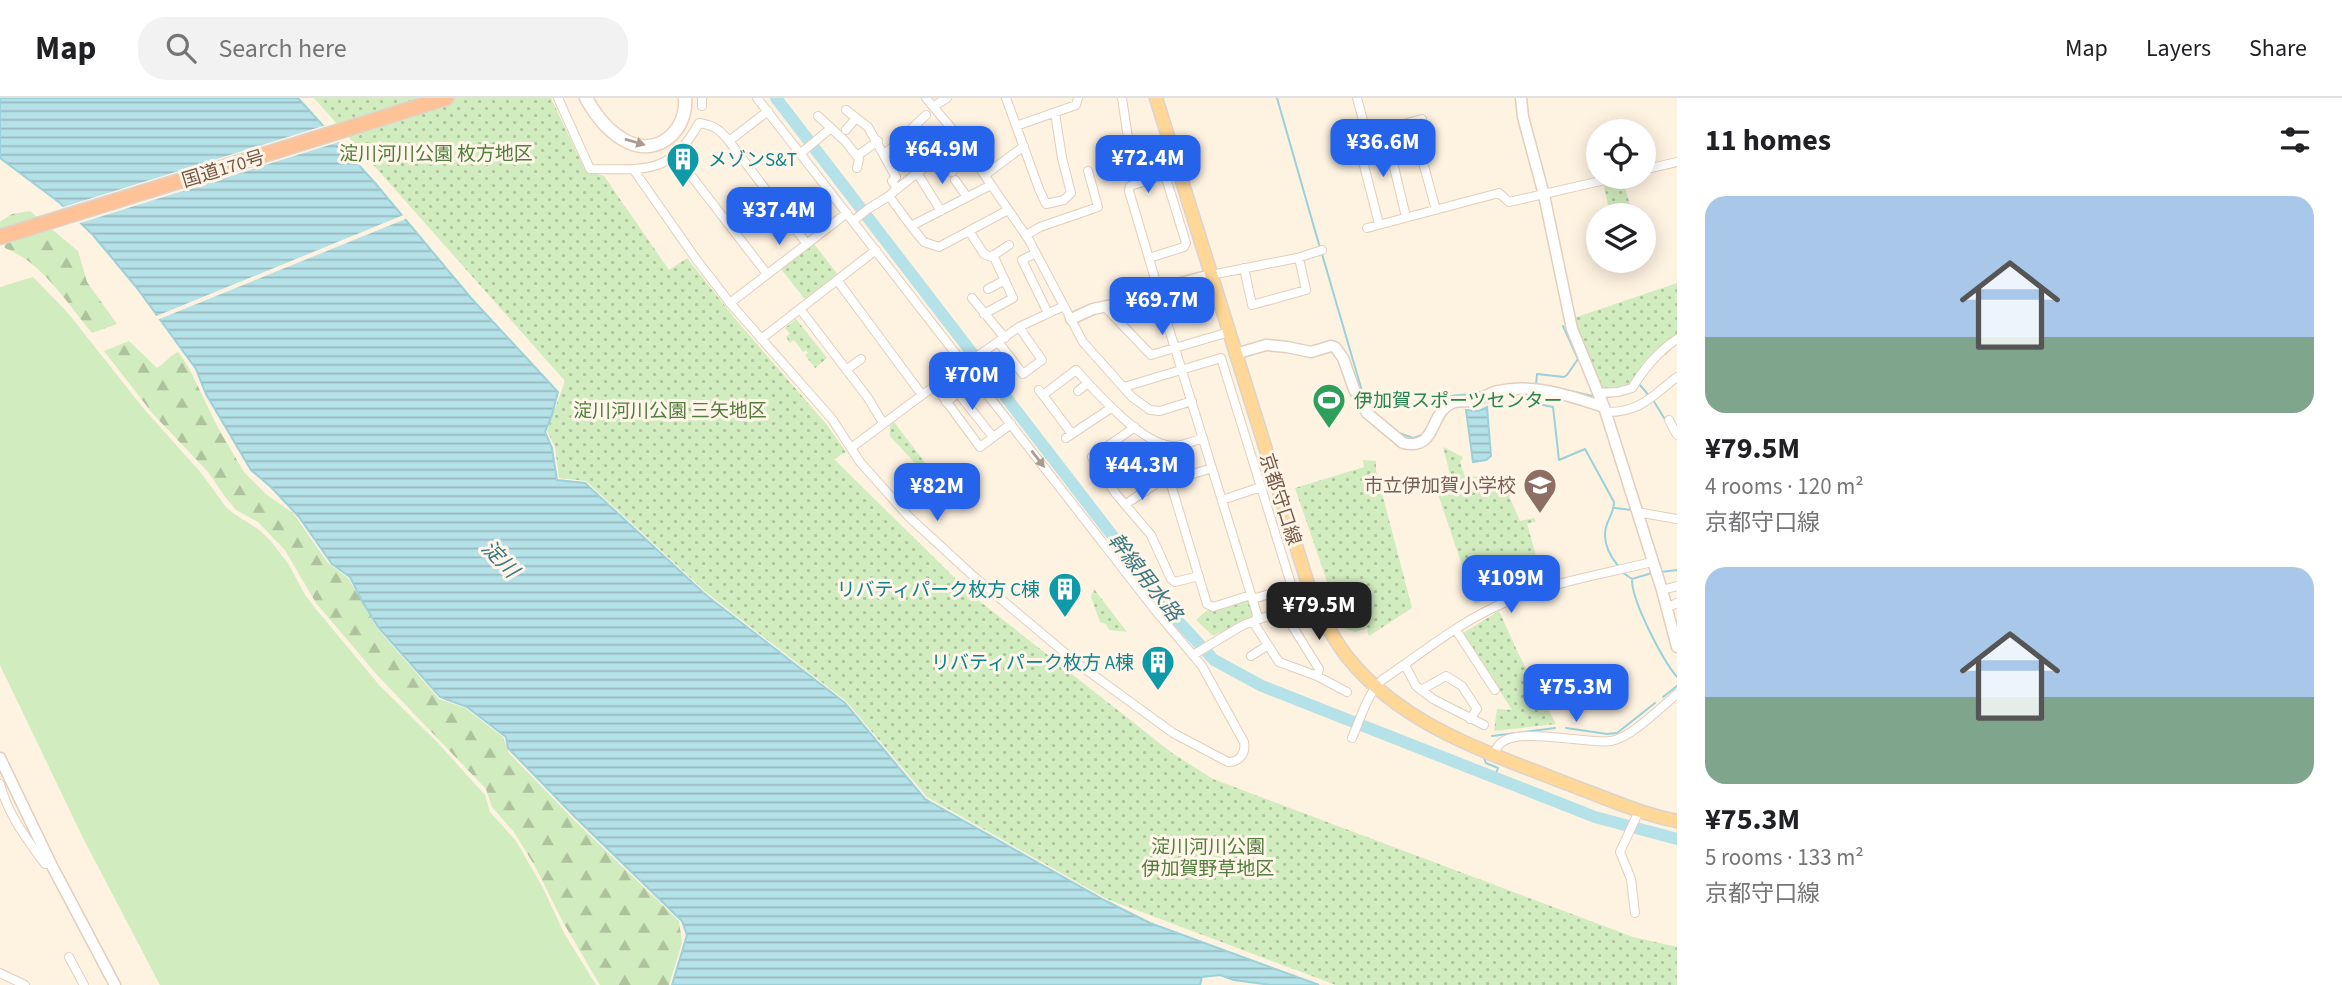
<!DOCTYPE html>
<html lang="en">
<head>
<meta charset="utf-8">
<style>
  :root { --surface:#fff; --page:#f2f2f2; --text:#202124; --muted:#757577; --line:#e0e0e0; --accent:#2563eb }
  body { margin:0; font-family:"Source Sans 3","Noto Sans JP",sans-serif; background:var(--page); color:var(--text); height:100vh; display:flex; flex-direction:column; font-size:26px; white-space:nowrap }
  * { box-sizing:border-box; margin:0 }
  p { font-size:23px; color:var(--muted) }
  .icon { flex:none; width:38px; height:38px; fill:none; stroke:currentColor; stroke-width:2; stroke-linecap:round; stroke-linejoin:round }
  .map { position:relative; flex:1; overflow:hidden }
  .sheet { display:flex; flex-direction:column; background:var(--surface); width:665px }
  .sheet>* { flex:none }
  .tools { position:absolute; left:1586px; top:21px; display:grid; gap:14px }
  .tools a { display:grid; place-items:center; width:70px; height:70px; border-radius:50%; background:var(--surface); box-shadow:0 4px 18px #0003; font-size:35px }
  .price { position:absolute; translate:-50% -60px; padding:0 16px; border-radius:14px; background:var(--accent); color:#fff; font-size:23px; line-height:46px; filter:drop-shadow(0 2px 4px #0008) }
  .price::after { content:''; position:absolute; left:50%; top:42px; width:21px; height:16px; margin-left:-10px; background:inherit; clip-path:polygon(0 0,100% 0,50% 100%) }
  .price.active { background:#222; color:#fff }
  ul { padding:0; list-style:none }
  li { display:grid; align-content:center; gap:14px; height:371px; padding:0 28px }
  li span { display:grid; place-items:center; height:217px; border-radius:21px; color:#555 }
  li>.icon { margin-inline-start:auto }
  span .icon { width:126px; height:126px; fill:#fffc; stroke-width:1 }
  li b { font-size:30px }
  h2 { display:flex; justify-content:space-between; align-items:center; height:84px; padding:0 28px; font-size:30px }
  header { display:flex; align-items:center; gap:42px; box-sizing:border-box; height:98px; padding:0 35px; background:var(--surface); border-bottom:2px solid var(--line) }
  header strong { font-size:33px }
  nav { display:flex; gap:38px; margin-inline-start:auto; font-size:24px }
  .search { width:490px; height:63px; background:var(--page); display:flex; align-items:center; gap:18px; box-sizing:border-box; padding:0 24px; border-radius:28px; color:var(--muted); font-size:26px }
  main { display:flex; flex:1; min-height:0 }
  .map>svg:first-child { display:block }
  .green { fill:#d1ecbf }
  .forest { fill:url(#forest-firs) }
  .park { fill:url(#park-dots) }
  .water { fill:url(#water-rules); stroke:#9ad1da; stroke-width:2 }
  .pier { fill:#fef2e1 }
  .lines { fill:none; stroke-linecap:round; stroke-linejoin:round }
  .stream { stroke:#9ad1da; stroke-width:2 }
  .river { stroke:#b5e1e8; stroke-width:12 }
  .minor-casing { stroke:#e2cebc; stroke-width:10 }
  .tertiary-casing { stroke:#e2cebc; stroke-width:13 }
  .secondary-casing { stroke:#ead1bc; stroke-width:15 }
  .primary-casing { stroke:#dbd3cf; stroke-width:15 }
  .trunk-casing { stroke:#dbd3cf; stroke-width:17 }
  .minor { stroke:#fff; stroke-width:8 }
  .tertiary { stroke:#fff; stroke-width:10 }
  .secondary { stroke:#fff; stroke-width:12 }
  .primary { stroke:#ffd797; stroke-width:12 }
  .trunk { stroke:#fec296; stroke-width:14 }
  .oneway { fill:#ad9a90 }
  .labels { text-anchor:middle; stroke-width:6; stroke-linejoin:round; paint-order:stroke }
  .park-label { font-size:19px; fill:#517d3e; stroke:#fff6e9 }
  .culture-label { font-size:19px; fill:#0d838f; stroke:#fff6e9; text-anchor:end }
  .street-label { font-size:19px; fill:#765746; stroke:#fff6e9 }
  .leisure-label { font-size:19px; fill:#27864d; stroke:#fff6e9; text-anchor:start }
  .education-label { font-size:19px; fill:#785e54; stroke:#fff6e9; text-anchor:end }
  .water-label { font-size:21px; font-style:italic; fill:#3c7984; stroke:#fff6e9 }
</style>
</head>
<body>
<header>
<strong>Map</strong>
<div class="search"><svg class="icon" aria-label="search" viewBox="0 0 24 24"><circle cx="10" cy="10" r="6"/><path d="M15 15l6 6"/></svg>Search here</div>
<nav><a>Map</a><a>Layers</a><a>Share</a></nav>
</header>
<main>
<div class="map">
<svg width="1677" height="887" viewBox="0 0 1677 887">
  <defs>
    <pattern id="forest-firs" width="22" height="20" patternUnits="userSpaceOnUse" patternTransform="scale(1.75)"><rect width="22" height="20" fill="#d1ecbf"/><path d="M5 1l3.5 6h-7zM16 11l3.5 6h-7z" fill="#aec29d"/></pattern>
    <pattern id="park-dots" width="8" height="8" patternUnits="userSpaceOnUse" patternTransform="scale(1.75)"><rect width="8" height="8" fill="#d1ecbf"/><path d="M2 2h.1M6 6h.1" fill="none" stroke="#aec29d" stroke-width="1.8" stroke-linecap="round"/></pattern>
    <pattern id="water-rules" width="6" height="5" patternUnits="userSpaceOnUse" patternTransform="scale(1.75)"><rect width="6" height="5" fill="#b5e1e8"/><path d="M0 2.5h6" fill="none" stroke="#98b9be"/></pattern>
  </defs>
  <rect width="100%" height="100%" fill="#fef2e1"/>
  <path class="green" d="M33,179L68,215L144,311L202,376L225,408L234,416L258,431L270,442L289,467L304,495L315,510L380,588L437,644L485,697L490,714L516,743L542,788L564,835L596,887H160L83,740L0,567V189Z"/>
  <path class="forest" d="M30,113L78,153L87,184L117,226L92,235C66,204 43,165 5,150L0,133V124L12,116Z
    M129,243L157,270C165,265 169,258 178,254L188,268L218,330L244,374L267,397L293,415L328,465L348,480L377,530L439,601L465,610L503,639L509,655L575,723L679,823L682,845L669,887H600L563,824L536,770L514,734L492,709L486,691L378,578L316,505L285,452L258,424L236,412L226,400L208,374L153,316L104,253Z"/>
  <path class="park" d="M314,0H551L585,72L604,78L669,172L687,160L737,223L827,327L846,354L834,361L973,498L1172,655L1213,681L1633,839L1677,849V887H1336L1107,801L927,699L846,603L707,495L586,383L559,380L555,349L547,333L565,283Z
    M1623,83L1632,114L1608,107L1604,88Z
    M814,146L839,178L807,204L781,171Z
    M1677,185V238C1657,248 1640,269 1629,288L1623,290H1600L1574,220Z
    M796,221L827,260L815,270L805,257L808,255L806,252L803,254L794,242L790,245L786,239L790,236L785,230Z
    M894,324L932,374L924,375L890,338V328Z
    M1443,349L1463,359L1460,364L1465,379L1486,378L1493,390L1504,387L1520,423L1534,420L1536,423L1527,426L1541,475L1550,473L1551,478L1518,488L1519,491L1509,492L1475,506L1435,387L1451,380Z
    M1363,362L1376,363V372L1412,510L1369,538L1367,533L1369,530L1355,534L1343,530L1295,390L1364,369Z
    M1094,491L1127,534L1109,532L1106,526L1100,524L1091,499Z
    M1244,501L1250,504L1253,515L1251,520L1213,538L1196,522L1206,513Z
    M1499,513L1519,557L1556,626L1494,633L1497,611L1512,612L1463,535Z"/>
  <path class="water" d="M0,0H298L375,85L471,200L558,294L552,317L545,334L552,350L557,382L585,385L707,498L845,605L925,701L1106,803L1150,825L1319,887H1271L1234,882L1220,877L1202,879L1200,887H672L687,837L682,823L576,720L508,650L506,639L467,609L440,599L378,529L362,503L350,479L332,466L299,419L271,389L251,372L206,296L196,271L137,190L93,137L60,105L0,60Z
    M1487,309L1491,358L1486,362L1473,364L1466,312L1479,313Z"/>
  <path class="pier" d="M326,27L342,43L77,126L60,110Z
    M406,116L408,120L157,222L154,219Z"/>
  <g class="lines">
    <path class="stream" d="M1277,0L1320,150
      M1322,156L1362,293L1376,316
      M1665,256L1672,249
      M1536,287L1537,276L1564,279L1567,277L1578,261L1563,228
      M1640,287L1650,299
      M1548,288L1597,299
      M1536,296L1537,306L1553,309L1559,362L1585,351L1614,404C1614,413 1610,418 1607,426C1601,442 1609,457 1619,469
      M1606,299L1622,297L1634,293
      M1653,302L1666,323
      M1437,311C1446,294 1457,298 1474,296C1481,295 1489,290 1497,288
      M1399,335L1413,340L1422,337
      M1615,410L1631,412
      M1622,474L1632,481L1652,475
      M1661,474L1677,472
      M1632,483C1633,505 1662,561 1677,579
      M1663,599L1677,588
      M1566,630L1607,636L1617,635L1655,605
      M1492,638L1555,630
      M1484,660L1486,665L1498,670L1494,680"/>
    <path class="river" d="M776,0L1178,523L1214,562L1262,588L1595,719L1677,741"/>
    <defs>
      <path id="minor" d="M558,0L590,71C645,71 670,78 699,25C714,27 720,32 729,43L768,13
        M702,0V8
        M926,0L957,37L1029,142L1083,244L1132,299L1150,312L1160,313L1192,303
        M1006,0L1039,91L1046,106L1064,102L1071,95L1062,60L1055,15
        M1122,0L1131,60L1140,85
        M1357,0L1368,41
        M934,8L947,0
        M846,12L868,29L896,79L892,83L897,91L889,98L911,128L991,87
        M818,18L845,43L859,61L857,70
        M1016,28L1076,7L1078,0
        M846,32L856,20
        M729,43L807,146
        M929,44L939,54
        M801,55L831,30
        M938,55L952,74
        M884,57L926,17
        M676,58L767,176
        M857,58L878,43
        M1392,58L1430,49
        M912,60L922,71
        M1424,68L1436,112
        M633,71L696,161L730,205L832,321L860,364L909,419L971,476L1077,565L1173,635L1228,664C1240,664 1246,655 1244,644L1202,568L1155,512L757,0
        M1643,72L1677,64
        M985,77L1024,48
        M919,78L941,113
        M955,82L967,99
        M897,91L926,68L957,37
        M1406,119L1385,31L1422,21
        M853,123L868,111L889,98
        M1379,126L1358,44L1387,37
        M911,128L924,144L939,149L1008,112
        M1367,130L1499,95L1509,104L1618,79
        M969,133L984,156L991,159L1009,147
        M1026,137L1040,129L1098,109L1088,73
        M1036,155L1022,162L1048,215
        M1149,160L1184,149L1186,145L1166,80L1161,78L1130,88L1129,93L1158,191
        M1244,170L1252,207L1306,192L1299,160
        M1211,177L1297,160L1322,152
        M837,182L922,297
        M988,191L1005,182
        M972,200L1005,240
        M730,205L847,115
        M1105,209L1151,257L1229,234
        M800,211L868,300L883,325
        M984,216L1013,200L993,157
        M1165,218L1257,516L1255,527L1279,564L1317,578L1347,594
        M761,241L876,152
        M999,245L1023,276L1042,262L1019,229
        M846,272L861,261
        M935,288L980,349L1011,326
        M1124,289L1221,260L1292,489L1253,501
        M1039,292L1072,336
        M1078,293L1088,285
        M1598,295L1618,294L1632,290C1644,271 1657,254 1677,241
        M1043,297L1076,272C1096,294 1141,345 1171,348C1181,349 1193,343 1203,340
        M946,304L958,295L993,339
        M1605,314C1640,315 1652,298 1677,279
        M1669,322L1677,337
        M1135,329L1092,359L1116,396L1151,437L1171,481L1175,484L1199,478
        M1066,340L1111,310
        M851,350L922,297L1019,229L1064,208
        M1212,370L1170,383L1207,506L1213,509L1251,497
        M1108,383L1163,346
        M1222,402L1261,389
        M1126,406L1154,387
        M1637,414L1677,421
        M1662,492L1677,488
        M1666,510L1677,505
        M1283,513L1319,571L1317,578
        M1456,532L1495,592
        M1193,557L1243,527L1313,502
        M1251,558L1268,547
        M1405,567L1416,588L1433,601L1484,627
        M1421,592L1446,578L1462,588L1477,611L1470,621
        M1352,640C1361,620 1366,598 1382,582C1422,555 1462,522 1506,504C1552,484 1604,476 1652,464
        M1494,657C1495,654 1496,650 1499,647C1515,627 1589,647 1611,643C1632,639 1660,610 1677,596
        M0,686C8,717 26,740 45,766H51
        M1635,815L1631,781L1620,754L1639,713
        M69,859L84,887
        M0,875L25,887"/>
      <path id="tertiary" d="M1521,0L1523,19L1544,97L1572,231L1604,309L1662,492L1677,549
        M1071,221L1093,211L1127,204L1142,195L1211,177
        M1235,256L1266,247L1287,249L1311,254L1331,248L1335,249L1343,260L1354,291L1367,315L1403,345C1438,353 1429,314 1452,305C1459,302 1466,304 1473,303C1482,301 1489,295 1498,293C1534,285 1571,298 1604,309
        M0,660L51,766L115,887"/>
      <path id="secondary" d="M586,0C596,18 609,35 628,44C659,59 688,31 685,0"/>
      <path id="primary" d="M1156,0L1313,502C1324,522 1334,543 1349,561C1403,627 1484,653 1560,683C1599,697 1637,715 1677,723"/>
      <path id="trunk" d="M0,139L446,0"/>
    </defs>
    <use href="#minor" class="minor-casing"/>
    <use href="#tertiary" class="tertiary-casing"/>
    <use href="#secondary" class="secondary-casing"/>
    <use href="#primary" class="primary-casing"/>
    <use href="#trunk" class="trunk-casing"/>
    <use href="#minor" class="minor"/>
    <use href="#tertiary" class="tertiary"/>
    <use href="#secondary" class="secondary"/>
    <use href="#primary" class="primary"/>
    <use href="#trunk" class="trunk"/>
  </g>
  <defs><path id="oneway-solid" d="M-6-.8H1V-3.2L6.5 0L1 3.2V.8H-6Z" transform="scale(1.75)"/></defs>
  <g class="oneway">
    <use href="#oneway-solid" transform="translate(635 44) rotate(16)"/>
    <use href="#oneway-solid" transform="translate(1038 361) rotate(52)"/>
  </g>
  <defs>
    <symbol id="building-pin" viewBox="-11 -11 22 30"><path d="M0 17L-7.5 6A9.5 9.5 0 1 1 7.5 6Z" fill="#0f9aa8" stroke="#fff6e9"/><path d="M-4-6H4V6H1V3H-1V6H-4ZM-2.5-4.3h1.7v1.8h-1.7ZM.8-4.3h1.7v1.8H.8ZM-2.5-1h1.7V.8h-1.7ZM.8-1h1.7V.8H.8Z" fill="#fff"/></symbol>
    <symbol id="stadium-pin" viewBox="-11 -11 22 30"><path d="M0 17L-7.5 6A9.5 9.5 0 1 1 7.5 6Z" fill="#2e9e5b" stroke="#fff6e9"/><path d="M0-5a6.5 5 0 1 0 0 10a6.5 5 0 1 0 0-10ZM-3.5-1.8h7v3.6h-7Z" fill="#fff"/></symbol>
    <symbol id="school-pin" viewBox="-11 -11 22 30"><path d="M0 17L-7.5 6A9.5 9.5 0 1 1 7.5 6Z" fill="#8d6e63" stroke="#fff6e9"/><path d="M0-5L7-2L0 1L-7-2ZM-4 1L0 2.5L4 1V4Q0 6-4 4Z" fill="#fff"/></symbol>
  </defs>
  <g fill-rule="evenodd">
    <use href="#building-pin" x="664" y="42" width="38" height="52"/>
    <use href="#stadium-pin" x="1310" y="283" width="38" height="52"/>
    <use href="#school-pin" x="1521" y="368" width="38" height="52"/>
    <use href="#building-pin" x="1046" y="472" width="38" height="52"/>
    <use href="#building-pin" x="1139" y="545" width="38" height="52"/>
  </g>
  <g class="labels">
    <g class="park-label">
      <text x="436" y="62">淀川河川公園 枚方地区</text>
      <text x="670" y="319">淀川河川公園 三矢地区</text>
      <text x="1208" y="755">淀川河川公園<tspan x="1208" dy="22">伊加賀野草地区</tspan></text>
    </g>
    <g class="culture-label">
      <text x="708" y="68" text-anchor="start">メゾンS&amp;T</text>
      <text x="1040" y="498">リバティパーク枚方 C棟</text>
      <text x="1134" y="571">リバティパーク枚方 A棟</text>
    </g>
    <g class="street-label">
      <text transform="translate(223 70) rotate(-17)" y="7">国道170号</text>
      <text transform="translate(1281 401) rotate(72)" y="7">京都守口線</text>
    </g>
    <g class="leisure-label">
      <text x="1354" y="309">伊加賀スポーツセンター</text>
    </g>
    <g class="education-label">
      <text x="1516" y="394">市立伊加賀小学校</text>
    </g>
    <g class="water-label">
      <text transform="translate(500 461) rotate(46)" y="7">淀川</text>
      <text transform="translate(1145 479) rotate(52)" y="7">幹線用水路</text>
    </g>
  </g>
</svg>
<div class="tools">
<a><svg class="icon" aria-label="locate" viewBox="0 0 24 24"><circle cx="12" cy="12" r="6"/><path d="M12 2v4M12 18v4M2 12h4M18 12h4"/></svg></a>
<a><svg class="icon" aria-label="layers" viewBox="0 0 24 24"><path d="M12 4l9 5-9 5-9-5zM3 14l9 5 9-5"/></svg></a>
</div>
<b class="price" style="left:1383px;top:81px">¥36.6M</b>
<b class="price" style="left:942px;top:88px">¥64.9M</b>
<b class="price" style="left:1148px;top:97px">¥72.4M</b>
<b class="price" style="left:779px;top:149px">¥37.4M</b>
<b class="price" style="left:1162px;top:239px">¥69.7M</b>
<b class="price" style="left:972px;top:314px">¥70M</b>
<b class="price" style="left:1142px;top:404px">¥44.3M</b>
<b class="price" style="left:937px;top:425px">¥82M</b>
<b class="price" style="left:1511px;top:517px">¥109M</b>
<b class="price active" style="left:1319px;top:544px">¥79.5M</b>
<b class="price" style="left:1576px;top:626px">¥75.3M</b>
</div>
<section class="sheet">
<h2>11 homes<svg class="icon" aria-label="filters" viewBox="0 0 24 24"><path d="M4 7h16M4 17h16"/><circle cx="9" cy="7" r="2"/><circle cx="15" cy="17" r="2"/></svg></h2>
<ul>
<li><span style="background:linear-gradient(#a9c7e8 65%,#7fa58c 0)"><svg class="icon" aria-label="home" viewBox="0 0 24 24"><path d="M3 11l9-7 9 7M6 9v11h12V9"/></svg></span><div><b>¥79.5M</b><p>4 rooms · 120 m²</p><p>京都守口線</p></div></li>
<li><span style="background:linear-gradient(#a9c7e8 60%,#7fa58c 0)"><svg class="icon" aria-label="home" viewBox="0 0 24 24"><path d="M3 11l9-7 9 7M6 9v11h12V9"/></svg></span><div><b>¥75.3M</b><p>5 rooms · 133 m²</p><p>京都守口線</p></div></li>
</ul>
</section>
</main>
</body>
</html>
